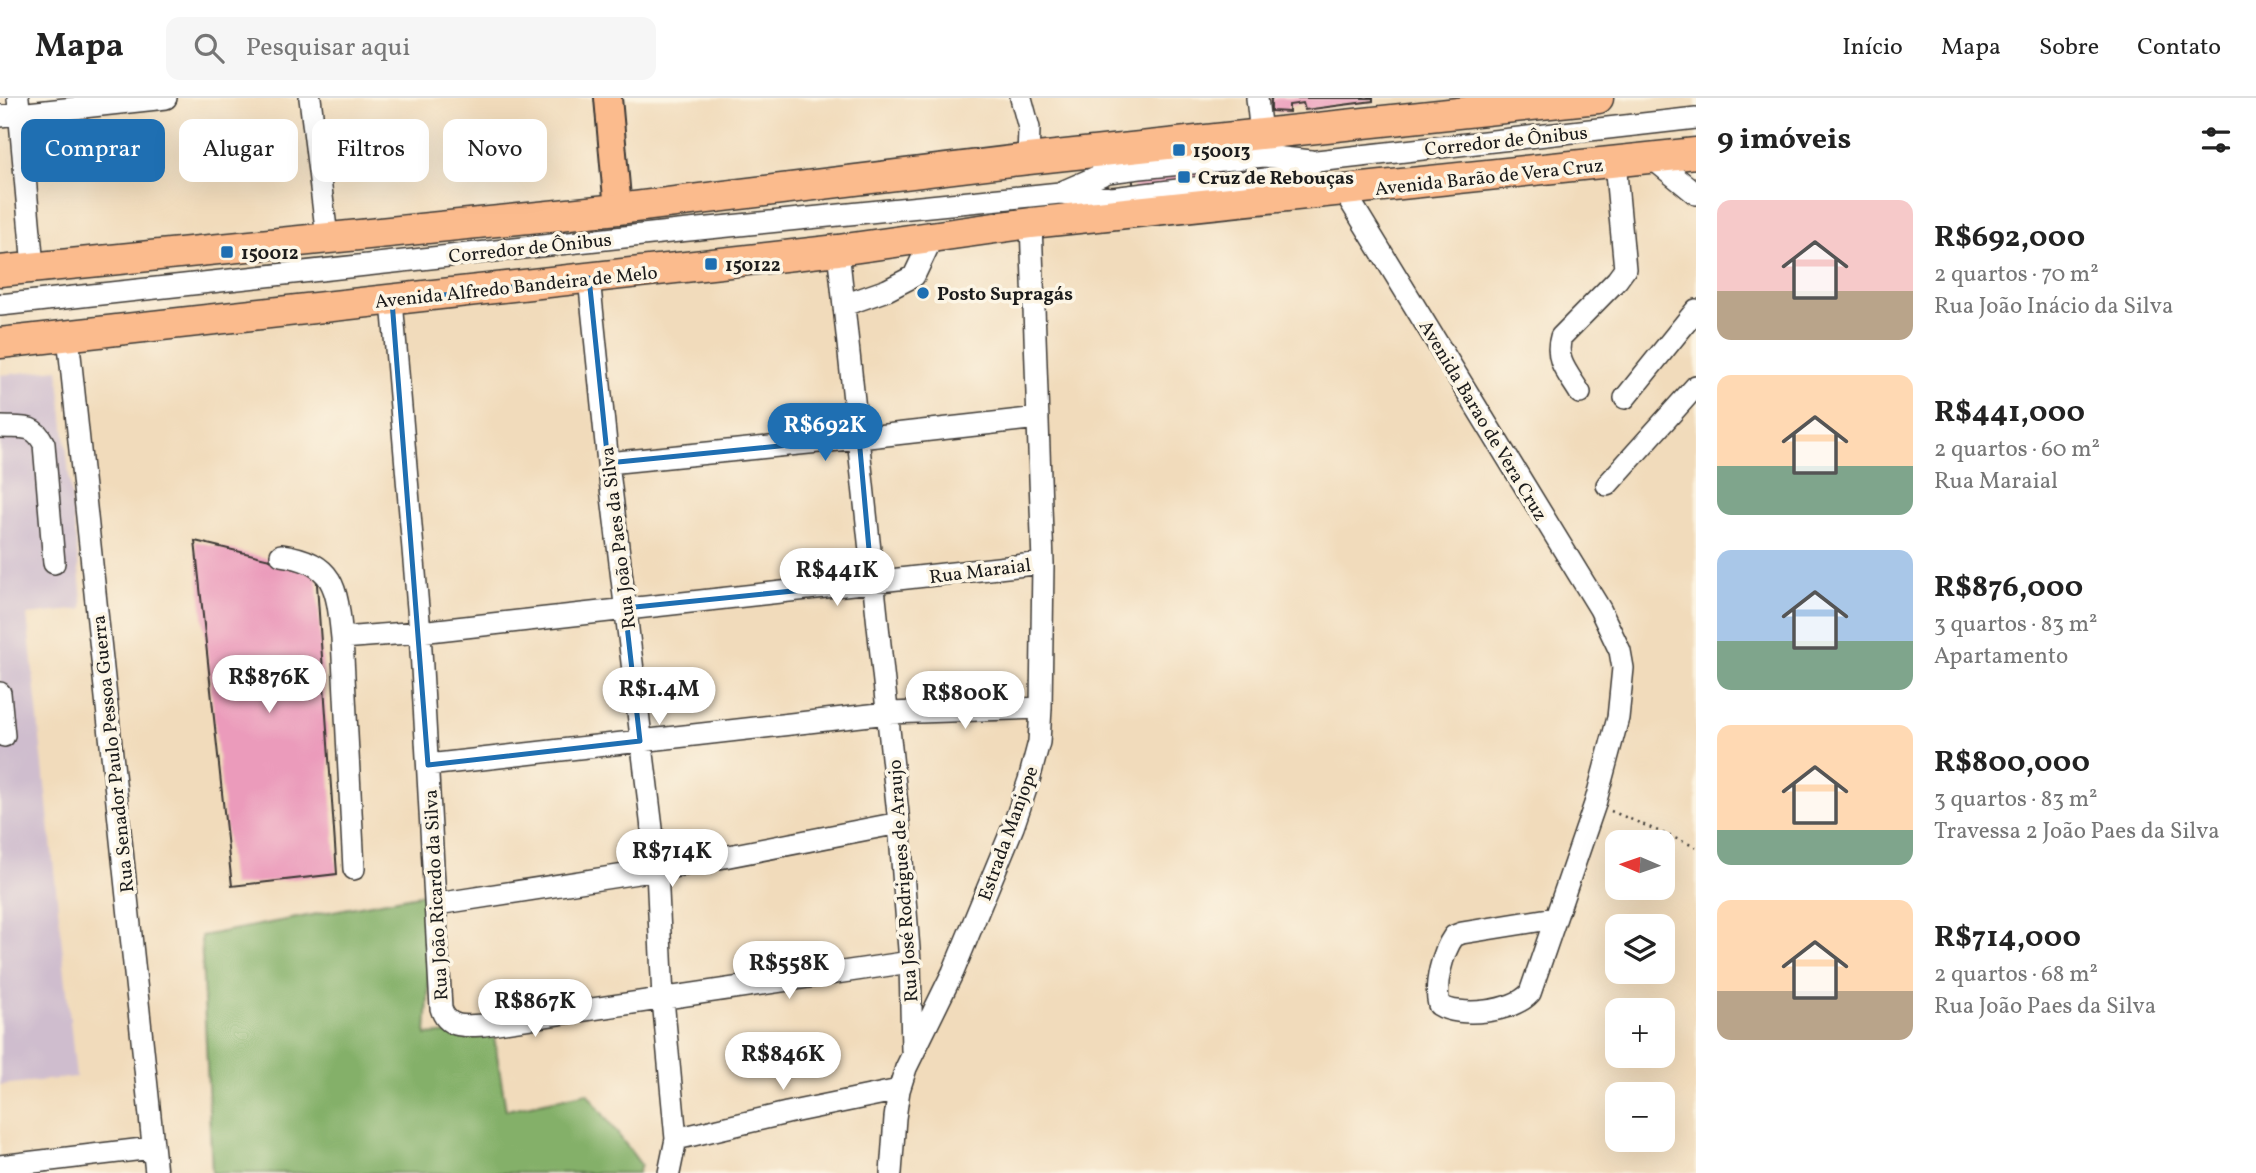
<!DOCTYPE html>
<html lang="pt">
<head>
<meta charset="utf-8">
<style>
  :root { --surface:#fff; --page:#f6f6f6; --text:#222; --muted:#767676; --line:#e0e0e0; --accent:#1f6fb2 }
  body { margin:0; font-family:Vollkorn,serif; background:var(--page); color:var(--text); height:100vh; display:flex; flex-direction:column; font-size:26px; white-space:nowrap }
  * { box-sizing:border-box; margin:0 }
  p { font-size:23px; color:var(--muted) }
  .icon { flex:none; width:38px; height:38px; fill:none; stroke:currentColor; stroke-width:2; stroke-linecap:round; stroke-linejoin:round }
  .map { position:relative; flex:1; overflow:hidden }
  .drawer { display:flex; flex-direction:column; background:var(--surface); width:560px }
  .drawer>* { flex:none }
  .banner { position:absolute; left:21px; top:21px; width:665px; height:63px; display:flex; gap:14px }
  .needle { width:46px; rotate:272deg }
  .fabs { position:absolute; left:1605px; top:732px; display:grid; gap:14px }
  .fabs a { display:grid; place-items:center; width:70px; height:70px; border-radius:14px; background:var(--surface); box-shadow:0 7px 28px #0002; font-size:35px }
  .price { position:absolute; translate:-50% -60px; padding:0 16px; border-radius:24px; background:#fff; color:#222; font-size:23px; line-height:46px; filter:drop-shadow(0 2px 4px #0008) }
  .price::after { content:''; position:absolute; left:50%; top:42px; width:21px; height:16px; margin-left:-10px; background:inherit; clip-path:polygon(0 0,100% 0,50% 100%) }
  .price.selected { background:var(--accent); color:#fff }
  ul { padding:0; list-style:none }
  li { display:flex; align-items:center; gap:21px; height:175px; padding:0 21px }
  li span { display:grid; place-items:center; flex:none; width:196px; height:140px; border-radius:14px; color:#555 }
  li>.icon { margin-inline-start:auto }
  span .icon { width:84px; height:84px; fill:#fffc; stroke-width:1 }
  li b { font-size:30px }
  h2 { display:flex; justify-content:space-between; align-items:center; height:84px; padding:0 21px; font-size:30px }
  .tag { padding:0 24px; border-radius:14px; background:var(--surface); box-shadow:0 7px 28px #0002; font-size:24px; line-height:63px }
  .tag.selected { background:var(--accent); color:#fff }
  header { display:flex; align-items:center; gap:42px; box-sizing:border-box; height:98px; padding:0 35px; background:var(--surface); border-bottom:2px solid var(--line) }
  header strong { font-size:33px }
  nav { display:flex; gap:38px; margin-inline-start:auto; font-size:24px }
  .search { width:490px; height:63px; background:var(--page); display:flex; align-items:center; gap:18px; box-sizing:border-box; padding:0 24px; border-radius:14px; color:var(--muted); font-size:26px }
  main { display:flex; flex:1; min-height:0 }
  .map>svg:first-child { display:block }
  .industrial { fill:#cfbdce }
  .forest { fill:#84b069; stroke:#506642; stroke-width:2 }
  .building { fill:#eb9bbb }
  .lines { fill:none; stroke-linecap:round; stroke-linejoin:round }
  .minor-casing { stroke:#3c3934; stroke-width:24 }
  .major-casing { stroke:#3c3934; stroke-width:30 }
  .highway-casing { stroke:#3c3934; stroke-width:33 }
  .path { stroke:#3c3934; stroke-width:2.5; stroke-dasharray:2 5; stroke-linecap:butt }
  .minor { stroke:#fff; stroke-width:21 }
  .major { stroke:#fbbb8d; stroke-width:26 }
  .highway { stroke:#fbbb8d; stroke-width:30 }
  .marked { fill:none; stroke:#1f6fb2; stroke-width:5; stroke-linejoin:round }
  .poi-dot { fill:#1f6fb2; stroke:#fcf5e5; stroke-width:2.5 }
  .labels { text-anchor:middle; stroke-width:7; stroke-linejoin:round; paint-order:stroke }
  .street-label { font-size:19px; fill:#1c1c1c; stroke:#fcf5e5 }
  .poi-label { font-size:19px; font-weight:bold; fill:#1c1c1c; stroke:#fcf5e5; text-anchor:start }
</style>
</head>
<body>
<header>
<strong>Mapa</strong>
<div class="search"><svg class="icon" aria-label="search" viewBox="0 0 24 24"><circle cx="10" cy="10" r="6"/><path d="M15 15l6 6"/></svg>Pesquisar aqui</div>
<nav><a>Início</a><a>Mapa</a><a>Sobre</a><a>Contato</a></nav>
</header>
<main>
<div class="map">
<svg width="1696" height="1075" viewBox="0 0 1696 1075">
  <rect width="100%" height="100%" fill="#fcf5e5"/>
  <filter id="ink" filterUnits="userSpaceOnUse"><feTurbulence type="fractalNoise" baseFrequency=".0143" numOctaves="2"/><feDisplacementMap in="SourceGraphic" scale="14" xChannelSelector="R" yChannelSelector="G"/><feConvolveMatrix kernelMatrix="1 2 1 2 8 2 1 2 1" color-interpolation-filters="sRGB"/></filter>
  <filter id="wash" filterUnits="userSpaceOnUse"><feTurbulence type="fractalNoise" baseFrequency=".00686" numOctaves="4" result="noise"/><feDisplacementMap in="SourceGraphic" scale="28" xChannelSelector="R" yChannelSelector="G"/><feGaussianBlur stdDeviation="1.57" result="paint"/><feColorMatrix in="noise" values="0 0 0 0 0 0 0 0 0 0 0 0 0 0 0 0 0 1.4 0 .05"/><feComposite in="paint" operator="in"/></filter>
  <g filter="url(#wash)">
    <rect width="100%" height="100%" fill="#f1dbbb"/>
    <path class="industrial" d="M58,271L83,511L27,517L76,979L0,987V277Z"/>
    <path class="forest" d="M434,794L426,937L493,932L506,1012L587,995L641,1067L638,1075H212L201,838Z"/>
    <g id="blocks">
      <path class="building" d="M1271,0H1373V3L1305,12L1303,5L1289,7V14L1271,13Z
        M1235,64L1236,83L1134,94L1132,75Z
        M195,443L316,472L337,776L232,788Z"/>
    </g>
  </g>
  <g filter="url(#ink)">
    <use href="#blocks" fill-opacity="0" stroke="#3c3934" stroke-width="2"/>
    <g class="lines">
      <defs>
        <path id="minor" d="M18,0L33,169
          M310,0L327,139
          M1021,0L1029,30L1028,61
          M1257,0L1261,36
          M0,18L166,0
          M1652,60L1696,96
          M1344,93L1600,511L1620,553L1623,570L1618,620L1595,706L1530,895C1514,914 1459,920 1439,907C1434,887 1442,855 1454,838L1462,835L1555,820
          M1062,94L1108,74L1140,70L1264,58L1311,63
          M838,152L899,725L910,864L912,952
          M589,180L608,365L657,772L663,901L676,1041L669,1075
          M392,203L420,534L441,910C447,931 466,928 484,927L910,864
          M0,207L679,133L1060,95L1112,100L1228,86L1266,81L1317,63L1696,20
          M844,207L887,192L914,178L933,138
          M68,238L156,1075
          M1580,295C1568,275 1554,262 1561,239L1617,182L1625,171L1615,64
          M1625,300L1696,212
          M0,329C21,330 34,325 44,346L54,465
          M608,365L859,340L1038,320
          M1607,387L1696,288
          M281,457C336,464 337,492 342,540L354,771
          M342,540L420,534L1043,465
          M0,595L4,638
          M428,667L888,615L1041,610
          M437,806L657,772L899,725
          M676,1041L787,1015L899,992
          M0,1068L152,1050
          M891,1075L895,1020L899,992L906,970L953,874L1013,729L1029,682L1039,644L1041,610L1043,465L1031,125"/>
        <path id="major" d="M608,0L618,111"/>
        <path id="highway" d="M0,173L618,111L1028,61L1598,0
          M0,245L838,152L1031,125L1696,55"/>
      </defs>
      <use href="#minor" class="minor-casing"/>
      <use href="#major" class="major-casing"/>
      <use href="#highway" class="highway-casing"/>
      <path class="path" d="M1611,713L1696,749"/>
      <use href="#minor" class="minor"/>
      <use href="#major" class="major"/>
      <use href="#highway" class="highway"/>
    </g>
  </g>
  <path class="marked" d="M589,180L608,365L859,340L872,485L625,510L640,643L428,667L392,203Z"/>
  <g class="poi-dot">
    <rect x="1172" y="45" width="14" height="14" rx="3.5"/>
    <rect x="1177" y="72" width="14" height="14" rx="3.5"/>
    <rect x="220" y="147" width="14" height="14" rx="3.5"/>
    <rect x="704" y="159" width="14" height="14" rx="3.5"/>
    <circle cx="923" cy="195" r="7"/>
  </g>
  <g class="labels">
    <g class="street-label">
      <text transform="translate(1506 42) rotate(-6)" y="7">Corredor de Ônibus</text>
      <text transform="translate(1489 78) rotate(-6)" y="7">Avenida Barão de Vera Cruz</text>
      <text transform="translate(530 149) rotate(-6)" y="7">Corredor de Ônibus</text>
      <text transform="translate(516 188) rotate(-6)" y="7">Avenida Alfredo Bandeira de Melo</text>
      <text transform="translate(1484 322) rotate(59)" y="7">Avenida Barao de Vera Cruz</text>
      <text transform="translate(617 440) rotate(-97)" y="7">Rua João Paes da Silva</text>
      <text transform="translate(980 472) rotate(-7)" y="7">Rua Maraial</text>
      <text transform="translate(112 656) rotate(-96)" y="7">Rua Senador Paulo Pessoa Guerra</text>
      <text transform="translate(1007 735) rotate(-70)" y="7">Estrada Manjope</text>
      <text transform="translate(902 783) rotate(-94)" y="7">Rua José Rodrigues de Araujo</text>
      <text transform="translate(435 797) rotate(-93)" y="7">Rua João Ricardo da Silva</text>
    </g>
    <g class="poi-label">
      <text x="1193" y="59">150013</text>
      <text x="1198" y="86">Cruz de Rebouças</text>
      <text x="241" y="161">150012</text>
      <text x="725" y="173">150122</text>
      <text x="937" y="202">Posto Supragás</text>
    </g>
  </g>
</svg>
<div class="fabs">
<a><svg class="needle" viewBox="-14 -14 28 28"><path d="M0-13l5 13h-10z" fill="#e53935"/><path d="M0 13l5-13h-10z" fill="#767676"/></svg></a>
<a><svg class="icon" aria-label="layers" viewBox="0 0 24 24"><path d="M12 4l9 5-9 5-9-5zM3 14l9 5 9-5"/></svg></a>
<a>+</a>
<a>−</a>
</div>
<b class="price selected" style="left:825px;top:365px">R$692K</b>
<b class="price" style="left:837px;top:510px">R$441K</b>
<b class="price" style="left:269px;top:617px">R$876K</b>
<b class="price" style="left:659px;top:629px">R$1.4M</b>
<b class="price" style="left:965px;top:633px">R$800K</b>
<b class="price" style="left:672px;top:791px">R$714K</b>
<b class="price" style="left:789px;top:903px">R$558K</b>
<b class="price" style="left:535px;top:941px">R$867K</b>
<b class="price" style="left:783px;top:994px">R$846K</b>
<div class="banner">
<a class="tag selected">Comprar</a>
<a class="tag">Alugar</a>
<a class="tag">Filtros</a>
<a class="tag">Novo</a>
</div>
</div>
<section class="drawer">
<h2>9 imóveis<svg class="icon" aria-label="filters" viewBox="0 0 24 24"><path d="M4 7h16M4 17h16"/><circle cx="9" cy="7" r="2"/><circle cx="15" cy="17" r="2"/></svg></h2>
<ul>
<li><span style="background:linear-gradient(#f6c9c9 65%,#b9a48a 0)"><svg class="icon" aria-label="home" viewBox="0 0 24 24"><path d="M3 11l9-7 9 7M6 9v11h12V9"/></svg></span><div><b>R$692,000</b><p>2 quartos · 70 m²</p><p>Rua João Inácio da Silva</p></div></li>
<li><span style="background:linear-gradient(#ffd9b3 65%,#7fa58c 0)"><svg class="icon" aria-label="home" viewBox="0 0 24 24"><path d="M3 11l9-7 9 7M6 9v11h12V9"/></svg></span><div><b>R$441,000</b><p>2 quartos · 60 m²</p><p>Rua Maraial</p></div></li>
<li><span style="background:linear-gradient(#a9c7e8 65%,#7fa58c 0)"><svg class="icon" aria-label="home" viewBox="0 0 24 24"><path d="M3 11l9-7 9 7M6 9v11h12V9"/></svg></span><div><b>R$876,000</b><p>3 quartos · 83 m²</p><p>Apartamento</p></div></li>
<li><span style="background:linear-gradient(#ffd9b3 75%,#7fa58c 0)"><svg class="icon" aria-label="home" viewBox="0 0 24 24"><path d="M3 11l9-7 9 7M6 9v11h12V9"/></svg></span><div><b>R$800,000</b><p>3 quartos · 83 m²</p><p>Travessa 2 João Paes da Silva</p></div></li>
<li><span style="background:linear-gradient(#ffd9b3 65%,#b9a48a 0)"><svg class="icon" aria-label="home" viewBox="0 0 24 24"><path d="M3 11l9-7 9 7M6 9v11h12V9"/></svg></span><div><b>R$714,000</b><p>2 quartos · 68 m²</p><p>Rua João Paes da Silva</p></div></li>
</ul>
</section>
</main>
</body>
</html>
